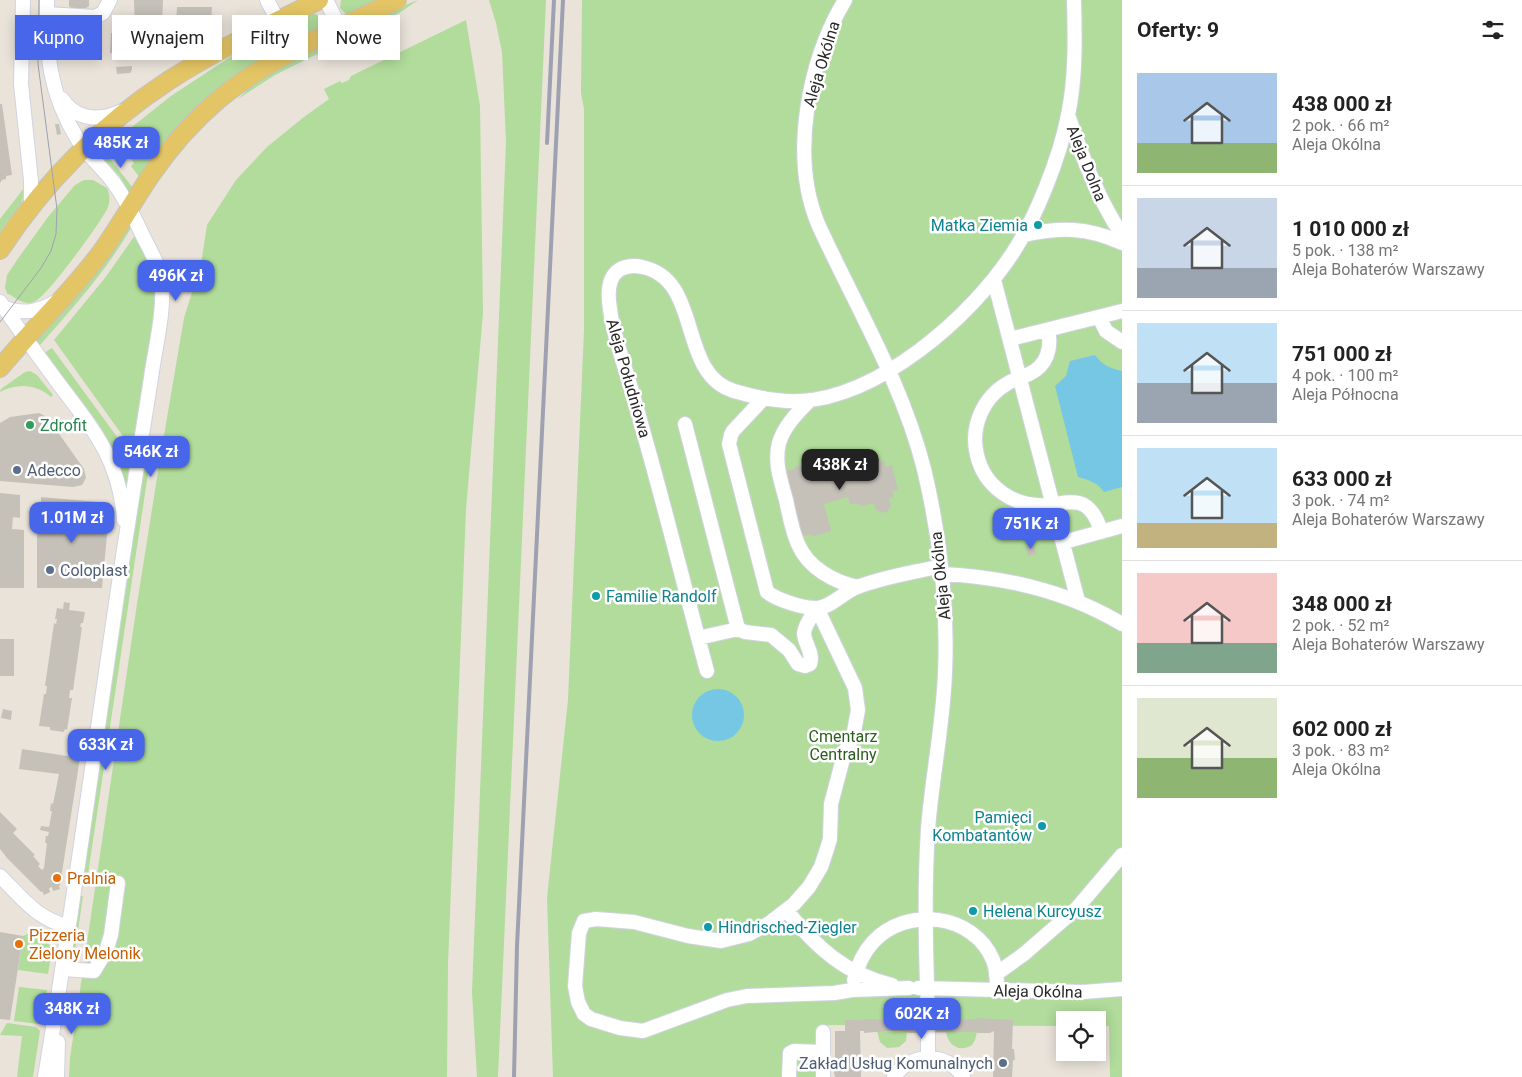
<!DOCTYPE html>
<html lang="pl">
<head>
<meta charset="utf-8">
<style>
  :root { --surface:#fff; --page:#f6f6f6; --text:#222; --muted:#767676; --line:#e0e0e0; --accent:#4766ea }
  body { margin:0; font-family:Roboto,sans-serif; background:var(--page); color:var(--text); height:100vh; display:flex; flex-direction:column; font-size:19px; white-space:nowrap }
  * { box-sizing:border-box; margin:0 }
  p { font-size:16px; color:var(--muted) }
  .icon { flex:none; width:28px; height:28px; fill:none; stroke:currentColor; stroke-width:2; stroke-linecap:round; stroke-linejoin:round }
  .map { position:relative; flex:1; overflow:hidden }
  .drawer { display:flex; flex-direction:column; background:var(--surface); width:400px }
  .drawer>* { flex:none }
  .top-card { position:absolute; left:15px; top:15px; width:475px; height:45px; display:flex; gap:10px }
  .tools { position:absolute; left:1056px; top:1011px; display:grid; gap:10px }
  .tools a { display:grid; place-items:center; width:50px; height:50px; border-radius:0px; background:var(--surface); box-shadow:0 2px 12px #0003; font-size:25px }
  .price { position:absolute; translate:-50% -42px; padding:0 11px; border-radius:10px; background:var(--accent); color:#fff; font-size:16px; line-height:32px; filter:drop-shadow(0 1px 2px #0008) }
  .price::after { content:''; position:absolute; left:50%; top:30px; width:15px; height:11px; margin-left:-8px; background:inherit; clip-path:polygon(0 0,100% 0,50% 100%) }
  .price.active { background:#222; color:#fff }
  ul { padding:0; list-style:none }
  li { display:flex; align-items:center; gap:15px; height:125px; padding:0 15px }
  li+li { border-top:1px solid var(--line) }
  li span { display:grid; place-items:center; flex:none; width:140px; height:100px; border-radius:0px; color:#555 }
  li>.icon { margin-inline-start:auto }
  span .icon { width:60px; height:60px; fill:#fffc; stroke-width:1 }
  li b { font-size:21px }
  h2 { display:flex; justify-content:space-between; align-items:center; height:60px; padding:0 15px; font-size:21px }
  .tag { padding:0 18px; border-radius:0px; background:var(--surface); box-shadow:0 2px 12px #0003; font-size:18px; line-height:45px }
  .tag.active { background:var(--accent); color:#fff }
  main { display:flex; flex:1; min-height:0 }
  .map>svg:first-child { display:block }
  .green { fill:#b1dc9b }
  .water { fill:#75c7e4 }
  .building { fill:#c5c1b9 }
  .lines { fill:none; stroke-linecap:round; stroke-linejoin:round }
  .minor-casing { stroke:#d0d3e0; stroke-width:16 }
  .major-casing { stroke:#c3c3c3; stroke-width:20 }
  .minor { stroke:#fff; stroke-width:14 }
  .major { stroke:#e4c565; stroke-width:18 }
  .tram { stroke:#9ea1b1; stroke-width:1 }
  .rail { stroke:#9ea1b1; stroke-width:4 }
  .culture-dot { fill:#0f9aa8; stroke:#fff; stroke-width:2 }
  .leisure-dot { fill:#2e9e5b; stroke:#fff; stroke-width:2 }
  .service-dot { fill:#5c6f8a; stroke:#fff; stroke-width:2 }
  .food-dot { fill:#e8710a; stroke:#fff; stroke-width:2 }
  .labels { text-anchor:middle; stroke-width:5; stroke-linejoin:round; paint-order:stroke }
  .street-label { font-size:16px; fill:#282828; stroke:#fff }
  .culture-label { font-size:16px; fill:#0d838f; stroke:#fff; text-anchor:start }
  .leisure-label { font-size:16px; fill:#27864d; stroke:#fff; text-anchor:start }
  .service-label { font-size:16px; fill:#4e5e75; stroke:#fff; text-anchor:start }
  .park-label { font-size:16px; fill:#2c5e1f; stroke:#fff }
  .food-label { font-size:16px; fill:#c56008; stroke:#fff; text-anchor:start }
</style>
</head>
<body>
<main>
<div class="map">
<svg width="1122" height="1077" viewBox="0 0 1122 1077">
  <rect width="100%" height="100%" fill="#e9e3da"/>
  <path class="green" d="M341,0H380L349,15L345,13L340,8Z
    M418,0L401,12L275,75L238,99C266,69 309,53 346,35C369,23 393,9 418,0Z
    M489,0H546L498,1077H477L472,992L506,142L502,52L496,23Z
    M582,0H1122V1077H1110L1109,1026H1098V1020H1065V1026L819,1025V1077H553L547,898L568,700L584,330V109L581,93Z
    M313,13L320,16L322,19V28L279,50L140,178L131,166L134,163L129,157L126,158L113,142L171,96L250,44Z
    M466,20L480,106L483,313L466,509L448,964L447,1077H69L70,1058L137,604L160,459L184,318L201,264L207,225L236,180L267,147L304,117L329,99L324,89L340,81L342,83L349,80L351,76Z
    M103,150L133,188L129,193L120,177L99,154Z
    M84,180H93L107,188C110,194 110,201 108,207C103,220 49,293 37,300C27,307 18,300 9,294L8,295L5,288L7,275L17,260L48,217L75,185Z
    M24,188L22,202L0,232V219Z
    M128,225L131,228C106,271 73,308 40,345L35,339Z
    M136,234L155,279L157,292L144,397L133,450L54,340L105,278Z
    M52,348L131,456L136,458L129,497L44,353Z
    M30,371L37,375L53,395L51,397C36,384 18,383 0,392L1,389L25,372Z
    M145,460H150L88,874L85,882H81Z
    M79,896H83L73,964L69,963Z
    M35,930L52,948L48,974L18,970L23,936Z
    M19,987L47,990L42,1023L38,1024L14,1021Z
    M7,1023L36,1027L40,1031L33,1077H17L22,1036L0,1035Z
    M877,1031L907,1032L906,1041L899,1047L887,1048L880,1042Z
    M946,1032H977L975,1040L972,1045C959,1053 948,1045 946,1032Z"/>
  <path class="water" d="M1095,355C1103,366 1110,368 1122,371V487L1104,492C1098,483 1089,480 1078,477L1055,386L1066,376L1070,361Z
    M692 715a26 26 0 1 1 52 0a26 26 0 1 1-52 0Z"/>
  <path class="building" d="M69,0H89V6L86,8H71L69,6Z
    M134,0H163L162,27L146,26L145,52L110,53L111,33L135,34Z
    M177,7H212L211,25L176,24Z
    M69,25H97L96,53H68V36H65V28H69Z
    M132,66V70L130,73L117,74L116,67Z
    M0,104H2L12,175L6,176V179L2,180L0,183Z
    M55,124H59L61,134L57,135Z
    M39,413L47,417L84,469L86,478L82,485L73,487L0,481V423L10,417Z
    M872,451L877,454L880,462L884,460L886,467L892,465L898,490L892,491L894,497L889,499L891,506L888,511L882,513L876,510L874,503L862,506L856,503L850,505L848,497L824,504L831,531L812,537L811,534L803,536L786,471L795,469L794,467L813,462L818,482L849,474L852,469L864,466L862,459L866,453Z
    M0,493L20,495V518L13,517L12,529L24,530V588H0Z
    M41,497L110,503L102,588H37V531L52,533L53,521L41,520Z
    M1034,545L1036,554L1028,556L1026,547Z
    M64,602L70,603L69,610L85,612L83,623H81L80,627H82L73,690H70L69,698H72L67,730L65,729L64,732L50,730V727L39,726L44,694H46L47,686H45L54,623L56,624L57,619H55L57,608L63,609Z
    M0,639H14V676H0Z
    M3,709L12,711L11,720L1,718Z
    M22,749L80,758L60,885L59,886L60,889L53,891L52,887L49,888L50,892L44,895L42,891L41,892L7,858L0,849V812L17,829L13,833L35,855L33,856L40,864L38,866L42,870L44,868L47,843H45L46,836H48L49,832L40,830L41,826L49,827L52,811H50L51,803L53,804L59,774L19,769Z
    M0,932L23,936L10,1020L0,1019Z
    M907,1018H946V1020H955L977,1019V1018L1013,1020L1012,1049H1014L1015,1060H1013L1012,1077H993L994,1031L990,1033H977V1032H967L908,1033L907,1032L888,1031L864,1033V1031H860L861,1077H835L832,1061H835V1031H845V1020H863V1019L907,1020Z"/>
  <g class="lines">
    <defs>
      <path id="minor" d="M23,0L21,84L31,181V207
        M267,0L278,21
        M326,0L340,28
        M845,0C808,61 790,157 818,224C855,305 902,382 924,469C940,536 948,605 945,673C943,726 932,777 928,829C924,891 926,956 928,1018
        M47,14L95,17L103,13L110,0
        M62,99C77,121 100,121 122,111
        M1068,115C1083,158 1097,197 1122,235
        M1024,235C1061,227 1087,227 1122,243
        M994,280L1078,601
        M0,302C19,330 39,357 59,384C93,429 120,460 124,520
        M3,307C22,315 39,312 57,301
        M1099,317L1106,331L1122,342
        M1048,330C1052,348 1047,366 1029,374C1022,377 1014,379 1008,383C983,397 970,427 977,455C984,486 1013,507 1045,505C1056,505 1067,500 1079,503C1091,506 1098,520 1101,532
        M1010,339L1122,311
        M764,398L733,431L731,435L729,444L767,592C777,600 805,609 818,608C831,607 843,593 855,588C882,577 912,573 941,566
        M810,400C798,412 784,426 779,443C774,463 781,481 786,500C789,514 792,531 798,544C808,568 834,582 858,587
        M685,424L738,629
        M1064,542L1122,526
        M942,574C1006,577 1067,591 1122,624
        M817,608L855,688L858,710L853,737L845,751L831,804L830,839L826,852L821,867L809,887L794,904L768,924L749,934L721,941L688,936L634,922L596,919L584,921L579,933L575,986L578,1002L584,1014L591,1019L620,1028L643,1031L727,1000L747,996L834,993L852,990L909,988
        M698,638L738,629L745,632L771,635L789,650L798,664L805,666L810,664C814,652 804,644 804,633C805,624 812,616 817,608
        M707,671C686,594 667,515 645,438C638,412 631,387 623,362C618,345 612,327 610,309C608,297 607,278 619,270C625,266 635,265 642,267C703,279 677,374 734,391C754,397 778,402 800,401C879,397 970,318 1012,254C1036,218 1060,157 1068,115C1076,77 1075,38 1074,0
        M0,876C21,897 38,920 68,926
        M787,911C816,947 845,974 892,985
        M62,969L94,971L106,951L111,935L118,883
        M996,974L1024,954L1077,908L1122,855
        M854,980C857,967 863,953 873,942C906,906 973,913 993,960C997,970 997,980 997,991
        M918,988L1083,992L1122,989
        M823,1032V1077
        M928,1033V1058
        M45,1077C74,904 97,729 123,556C132,496 142,437 151,378C155,348 164,315 162,284C160,265 149,249 141,232C133,215 125,198 114,183C103,168 88,156 78,140C49,93 46,54 47,0
        M57,1077L58,1042
        M789,1077L790,1053L794,1051L823,1052
        M894,1077C909,1052 949,1052 963,1077"/>
      <path id="major" d="M0,250C43,184 102,124 168,81C216,50 268,26 319,0
        M0,368C33,328 71,293 102,251C119,227 134,200 151,175C170,147 193,121 219,99C271,56 337,30 397,0"/>
    </defs>
    <use href="#minor" class="minor-casing"/>
    <use href="#major" class="major-casing"/>
    <use href="#minor" class="minor"/>
    <use href="#major" class="major"/>
    <path class="tram" d="M0,322L41,268L51,251L56,234L57,209L38,64L39,0"/>
    <path class="rail" d="M547,143L554,0
      M514,1077L517,946L563,0"/>
  </g>
  <g class="culture-dot">
    <circle cx="1038" cy="225" r="5"/>
    <circle cx="596" cy="596" r="5"/>
    <circle cx="1042" cy="826" r="5"/>
    <circle cx="973" cy="911" r="5"/>
    <circle cx="708" cy="927" r="5"/>
  </g>
  <circle class="leisure-dot" cx="30" cy="425" r="5"/>
  <g class="service-dot">
    <circle cx="17" cy="470" r="5"/>
    <circle cx="50" cy="570" r="5"/>
    <circle cx="1003" cy="1063" r="5"/>
  </g>
  <g class="food-dot">
    <circle cx="57" cy="878" r="5"/>
    <circle cx="19" cy="944" r="5"/>
  </g>
  <g class="labels">
    <g class="street-label">
      <text transform="translate(821 64) rotate(-73)" y="6">Aleja Okólna</text>
      <text transform="translate(1087 163) rotate(68)" y="6">Aleja Dolna</text>
      <text transform="translate(629 378) rotate(74)" y="6">Aleja Południowa</text>
      <text transform="translate(940 576) rotate(-96)" y="6">Aleja Okólna</text>
      <text transform="translate(1038 991) rotate(1)" y="6">Aleja Okólna</text>
    </g>
    <g class="culture-label">
      <text x="1028" y="231" text-anchor="end">Matka Ziemia</text>
      <text x="606" y="602">Familie Randolf</text>
      <text x="1032" y="823" text-anchor="end">Pamięci<tspan x="1032" dy="18">Kombatantów</tspan></text>
      <text x="983" y="917">Helena Kurcyusz</text>
      <text x="718" y="933">Hindrisched-Ziegler</text>
    </g>
    <g class="leisure-label">
      <text x="40" y="431">Zdrofit</text>
    </g>
    <g class="service-label">
      <text x="27" y="476">Adecco</text>
      <text x="60" y="576">Coloplast</text>
      <text x="993" y="1069" text-anchor="end">Zakład Usług Komunalnych</text>
    </g>
    <g class="park-label">
      <text x="843" y="742">Cmentarz<tspan x="843" dy="18">Centralny</tspan></text>
    </g>
    <g class="food-label">
      <text x="67" y="884">Pralnia</text>
      <text x="29" y="941">Pizzeria<tspan x="29" dy="18">Zielony Melonik</tspan></text>
    </g>
  </g>
</svg>
<div class="tools">
<a><svg class="icon" aria-label="locate" viewBox="0 0 24 24"><circle cx="12" cy="12" r="6"/><path d="M12 2v4M12 18v4M2 12h4M18 12h4"/></svg></a>
</div>
<b class="price" style="left:121px;top:169px">485K zł</b>
<b class="price" style="left:176px;top:302px">496K zł</b>
<b class="price" style="left:151px;top:478px">546K zł</b>
<b class="price active" style="left:840px;top:491px">438K zł</b>
<b class="price" style="left:72px;top:544px">1.01M zł</b>
<b class="price" style="left:1031px;top:550px">751K zł</b>
<b class="price" style="left:106px;top:771px">633K zł</b>
<b class="price" style="left:72px;top:1035px">348K zł</b>
<b class="price" style="left:922px;top:1040px">602K zł</b>
<div class="top-card">
<a class="tag active">Kupno</a>
<a class="tag">Wynajem</a>
<a class="tag">Filtry</a>
<a class="tag">Nowe</a>
</div>
</div>
<section class="drawer">
<h2>Oferty: 9<svg class="icon" aria-label="filters" viewBox="0 0 24 24"><path d="M4 7h16M4 17h16"/><circle cx="9" cy="7" r="2"/><circle cx="15" cy="17" r="2"/></svg></h2>
<ul>
<li><span style="background:linear-gradient(#a9c7e8 70%,#8fb573 0)"><svg class="icon" aria-label="home" viewBox="0 0 24 24"><path d="M3 11l9-7 9 7M6 9v11h12V9"/></svg></span><div><b>438 000 zł</b><p>2 pok. · 66 m²</p><p>Aleja Okólna</p></div></li>
<li><span style="background:linear-gradient(#c9d6e8 70%,#9aa5b1 0)"><svg class="icon" aria-label="home" viewBox="0 0 24 24"><path d="M3 11l9-7 9 7M6 9v11h12V9"/></svg></span><div><b>1 010 000 zł</b><p>5 pok. · 138 m²</p><p>Aleja Bohaterów Warszawy</p></div></li>
<li><span style="background:linear-gradient(#bfe0f5 60%,#9aa5b1 0)"><svg class="icon" aria-label="home" viewBox="0 0 24 24"><path d="M3 11l9-7 9 7M6 9v11h12V9"/></svg></span><div><b>751 000 zł</b><p>4 pok. · 100 m²</p><p>Aleja Północna</p></div></li>
<li><span style="background:linear-gradient(#bfe0f5 75%,#c2b280 0)"><svg class="icon" aria-label="home" viewBox="0 0 24 24"><path d="M3 11l9-7 9 7M6 9v11h12V9"/></svg></span><div><b>633 000 zł</b><p>3 pok. · 74 m²</p><p>Aleja Bohaterów Warszawy</p></div></li>
<li><span style="background:linear-gradient(#f6c9c9 70%,#7fa58c 0)"><svg class="icon" aria-label="home" viewBox="0 0 24 24"><path d="M3 11l9-7 9 7M6 9v11h12V9"/></svg></span><div><b>348 000 zł</b><p>2 pok. · 52 m²</p><p>Aleja Bohaterów Warszawy</p></div></li>
<li><span style="background:linear-gradient(#dfe7d0 60%,#8fb573 0)"><svg class="icon" aria-label="home" viewBox="0 0 24 24"><path d="M3 11l9-7 9 7M6 9v11h12V9"/></svg></span><div><b>602 000 zł</b><p>3 pok. · 83 m²</p><p>Aleja Okólna</p></div></li>
</ul>
</section>
</main>
</body>
</html>
